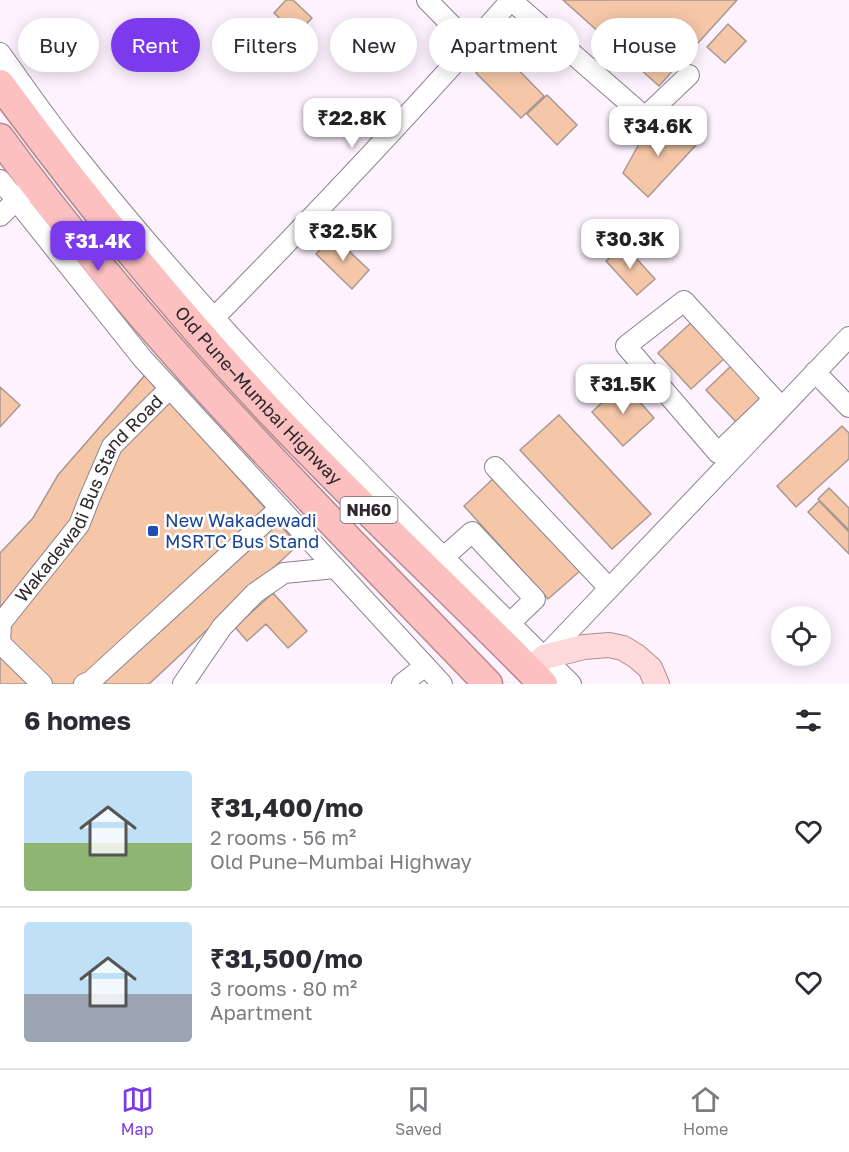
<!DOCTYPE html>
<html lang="en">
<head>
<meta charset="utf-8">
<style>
  :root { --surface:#fff; --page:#f7f7f7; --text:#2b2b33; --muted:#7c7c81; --line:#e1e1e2; --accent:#7c3aed }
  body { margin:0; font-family:"Golos Text",sans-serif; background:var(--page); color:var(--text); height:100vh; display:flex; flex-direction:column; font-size:22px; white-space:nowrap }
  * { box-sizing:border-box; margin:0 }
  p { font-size:20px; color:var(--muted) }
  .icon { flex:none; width:33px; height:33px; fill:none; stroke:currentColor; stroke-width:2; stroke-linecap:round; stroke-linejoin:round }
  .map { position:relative; height:684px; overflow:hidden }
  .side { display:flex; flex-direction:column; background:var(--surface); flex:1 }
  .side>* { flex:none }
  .guide { position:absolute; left:18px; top:18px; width:813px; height:54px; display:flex; gap:12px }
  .fabs { position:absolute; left:771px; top:606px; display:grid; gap:12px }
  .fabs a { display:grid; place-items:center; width:60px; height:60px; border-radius:50%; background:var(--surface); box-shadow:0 3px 15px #0003; font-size:30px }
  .price { position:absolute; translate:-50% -51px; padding:0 14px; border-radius:12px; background:#fff; color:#222; font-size:20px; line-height:39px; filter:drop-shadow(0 2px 3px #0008) }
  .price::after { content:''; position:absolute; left:50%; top:36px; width:18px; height:14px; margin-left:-9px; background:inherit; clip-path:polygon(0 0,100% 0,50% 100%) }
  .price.selected { background:var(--accent); color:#fff }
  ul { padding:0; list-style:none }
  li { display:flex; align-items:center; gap:18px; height:150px; padding:0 24px }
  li+li { border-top:2px solid var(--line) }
  li span { display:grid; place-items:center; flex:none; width:168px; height:120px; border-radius:6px; color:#555 }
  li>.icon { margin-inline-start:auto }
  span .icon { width:72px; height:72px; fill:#fffc; stroke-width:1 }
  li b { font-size:26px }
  h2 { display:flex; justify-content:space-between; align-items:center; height:72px; padding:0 24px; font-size:26px }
  .pill { padding:0 21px; border-radius:27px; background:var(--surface); box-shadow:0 3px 15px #0003; font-size:21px; line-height:54px }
  .pill.selected { background:var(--accent); color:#fff }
  .dock { display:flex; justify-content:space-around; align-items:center; height:84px; border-top:2px solid var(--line); background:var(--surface); font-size:16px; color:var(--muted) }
  .dock a { display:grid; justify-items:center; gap:3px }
  .dock .selected { color:var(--accent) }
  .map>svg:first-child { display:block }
  .building { fill:#f5c7a8; stroke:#a8988e; stroke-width:1.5 }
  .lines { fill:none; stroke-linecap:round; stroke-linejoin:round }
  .minor-casing { stroke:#8c818e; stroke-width:22 }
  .major-casing { stroke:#b48b8d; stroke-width:26 }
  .highway-casing { stroke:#b48b8d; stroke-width:31 }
  .minor { stroke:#fff; stroke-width:20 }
  .major { stroke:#fdd9da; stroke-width:24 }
  .highway { stroke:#fcc0c1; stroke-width:28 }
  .transit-dot { fill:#1a4fb4; stroke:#fff; stroke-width:2 }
  .labels { text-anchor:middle; stroke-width:5; stroke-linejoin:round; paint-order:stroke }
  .shield { fill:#fff; stroke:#6c686c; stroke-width:1.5 }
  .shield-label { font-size:16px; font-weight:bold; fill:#2d282d }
  .street-label { font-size:18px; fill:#2d282d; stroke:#fff }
  .transit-label { font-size:18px; fill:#164399; stroke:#fff; text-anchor:start }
</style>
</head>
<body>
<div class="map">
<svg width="849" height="684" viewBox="0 0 849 684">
  <rect width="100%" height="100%" fill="#fdf2fe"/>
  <path class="building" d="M286,0H293L312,18L297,34L274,13Z
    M563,0H737L659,86Z
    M728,24L746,41L725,63L707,47Z
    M499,50L544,96L521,118L476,73Z
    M547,95L577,125L557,145L527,114Z
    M671,122L696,145L648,197L623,173L644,135Z
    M333,236L369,270L352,289L316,254Z
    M624,245L655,279L637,295L606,261Z
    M693,321L726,357L691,389L658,353Z
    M731,366L761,399L736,422L706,390Z
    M146,374L298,545L149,684H0V553L33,518L58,475Z
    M623,383L654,418L623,446L592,412Z
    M0,387L20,405L0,427Z
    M559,415L651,514L612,549L520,450Z
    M842,426L849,433V459L796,507L777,486Z
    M496,476L581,570L548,599L464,506Z
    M829,488L849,508V530L818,499Z
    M819,501L849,532V554L808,512Z
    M273,593L307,631L288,648L266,624L247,641L235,627Z"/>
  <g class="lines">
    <defs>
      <g id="minor">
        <path d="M427,0L471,45"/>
        <path d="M0,53C24,86 47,120 73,152C224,342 398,513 571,684"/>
        <path d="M0,180L143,359L442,684"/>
        <path d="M0,216L26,191"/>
        <path d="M684,301L774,399L718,453L626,346Z"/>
        <path d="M214,318C316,214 415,109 511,0L645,117L689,75"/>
        <path d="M815,372L849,407"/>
        <path d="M495,467L609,588"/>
        <path d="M444,557L472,532L535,599L510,623"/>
        <path id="s1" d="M0,643L1,623L79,525L90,497L112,446L170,388"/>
        <path d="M0,643L42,684"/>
        <path d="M544,657L849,337"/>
        <path d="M84,684L91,681L280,508"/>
        <path d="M183,684L222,627L255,593L284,573L335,568"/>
        <path d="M402,684L425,666"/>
      </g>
      <path id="major" d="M531,672L544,657L584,647L609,645L623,648L636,656L650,668L657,684"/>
      <g id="highway">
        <path id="s2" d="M0,84C82,196 170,304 264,405C354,501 451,590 543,684"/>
        <path d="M0,138C144,336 319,508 488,684"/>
      </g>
    </defs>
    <use href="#minor" class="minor-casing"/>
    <use href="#major" class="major-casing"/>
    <use href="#highway" class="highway-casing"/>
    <use href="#minor" class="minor"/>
    <use href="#major" class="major"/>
    <use href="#highway" class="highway"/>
  </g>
  <rect class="transit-dot" x="147" y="525" width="12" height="12" rx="3"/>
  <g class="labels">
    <rect class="shield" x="340.5" y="497" width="57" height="26" rx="4.5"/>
    <g class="shield-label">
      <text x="369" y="516">NH60</text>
    </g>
    <g class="street-label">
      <text dy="6" stroke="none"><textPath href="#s2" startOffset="405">Old Pune–Mumbai Highway</textPath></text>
      <text dy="6" stroke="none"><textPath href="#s1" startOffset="174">Wakadewadi Bus Stand Road</textPath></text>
    </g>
    <g class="transit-label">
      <text x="165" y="527">New Wakadewadi<tspan x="165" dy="21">MSRTC Bus Stand</tspan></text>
    </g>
  </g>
</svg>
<div class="fabs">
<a><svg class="icon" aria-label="locate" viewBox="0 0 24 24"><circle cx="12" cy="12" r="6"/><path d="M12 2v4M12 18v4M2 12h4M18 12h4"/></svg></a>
</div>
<b class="price" style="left:352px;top:149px">₹22.8K</b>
<b class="price" style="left:658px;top:157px">₹34.6K</b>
<b class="price" style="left:343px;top:262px">₹32.5K</b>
<b class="price" style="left:630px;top:270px">₹30.3K</b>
<b class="price selected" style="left:98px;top:272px">₹31.4K</b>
<b class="price" style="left:623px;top:415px">₹31.5K</b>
<div class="guide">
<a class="pill">Buy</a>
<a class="pill selected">Rent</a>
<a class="pill">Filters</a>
<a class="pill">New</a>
<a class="pill">Apartment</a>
<a class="pill">House</a>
</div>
</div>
<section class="side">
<h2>6 homes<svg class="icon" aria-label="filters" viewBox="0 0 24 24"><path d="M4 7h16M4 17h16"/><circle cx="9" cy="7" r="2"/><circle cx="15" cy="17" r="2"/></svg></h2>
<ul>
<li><span style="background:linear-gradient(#bfe0f5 60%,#8fb573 0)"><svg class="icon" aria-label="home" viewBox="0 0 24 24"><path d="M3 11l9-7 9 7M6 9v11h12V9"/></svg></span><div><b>₹31,400/mo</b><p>2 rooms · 56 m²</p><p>Old Pune–Mumbai Highway</p></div><svg class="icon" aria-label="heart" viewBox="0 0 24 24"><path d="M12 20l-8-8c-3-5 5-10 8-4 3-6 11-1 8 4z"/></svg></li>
<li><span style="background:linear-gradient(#bfe0f5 60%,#9aa5b1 0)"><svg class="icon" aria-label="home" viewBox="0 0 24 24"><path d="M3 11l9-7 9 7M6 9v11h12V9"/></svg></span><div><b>₹31,500/mo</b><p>3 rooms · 80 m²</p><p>Apartment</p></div><svg class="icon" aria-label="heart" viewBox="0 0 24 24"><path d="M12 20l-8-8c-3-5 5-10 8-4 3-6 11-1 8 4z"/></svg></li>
</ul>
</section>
<nav class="dock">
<a class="selected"><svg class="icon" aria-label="map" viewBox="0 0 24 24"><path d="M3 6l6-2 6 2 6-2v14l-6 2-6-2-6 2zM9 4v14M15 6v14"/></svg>Map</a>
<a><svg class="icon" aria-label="saved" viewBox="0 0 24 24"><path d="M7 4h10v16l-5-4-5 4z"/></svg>Saved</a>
<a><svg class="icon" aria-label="home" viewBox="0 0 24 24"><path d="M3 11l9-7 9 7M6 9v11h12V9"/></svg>Home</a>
</nav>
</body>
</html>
